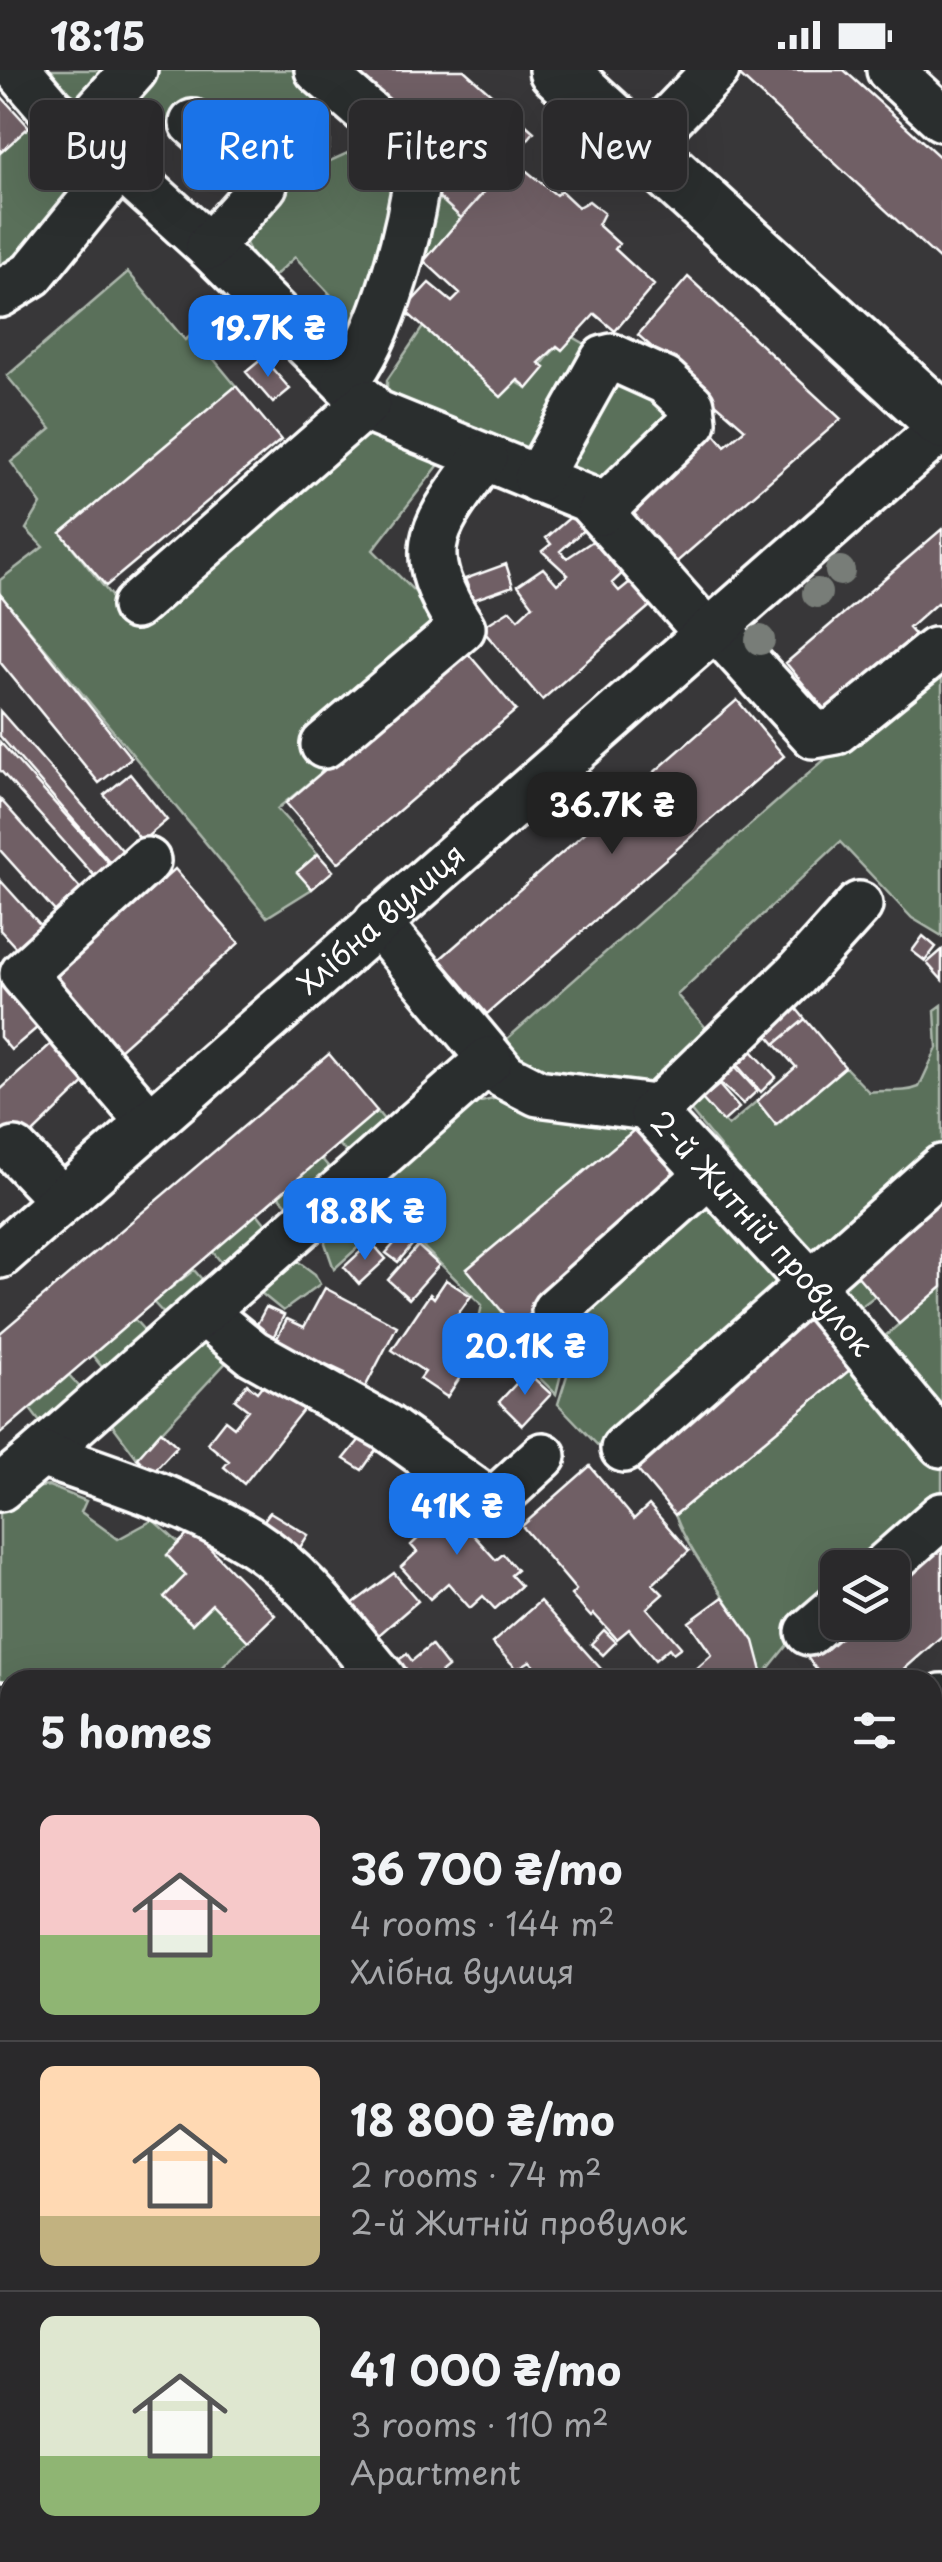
<!DOCTYPE html>
<html lang="en">
<head>
<meta charset="utf-8">
<style>
  :root { --surface:#2a292b; --page:#323133; --text:#f1f3f6; --muted:#a5a6a9; --line:#464547; --accent:#1a73e8 }
  body { margin:0; font-family:"Playpen Sans",sans-serif; background:var(--page); color:var(--text); height:100vh; display:flex; flex-direction:column; font-size:38px; white-space:nowrap }
  * { box-sizing:border-box; margin:0 }
  p { font-size:32px; color:var(--muted) }
  .icon { flex:none; width:55px; height:55px; fill:none; stroke:currentColor; stroke-width:2; stroke-linecap:round; stroke-linejoin:round }
  .map { position:relative; flex:1; overflow:hidden }
  .drawer { position:absolute; left:0px; top:1600px; width:942px; height:892px; display:flex; flex-direction:column; background:var(--surface); border-radius:30px 30px 0 0; box-shadow:0 10px 40px #0002,0 0 0 2px var(--line) }
  .drawer>* { flex:none }
  .top-card { position:absolute; left:30px; top:30px; width:882px; height:90px; display:flex; gap:20px }
  .controls { position:absolute; left:820px; top:1480px; display:grid; gap:20px }
  .controls a { display:grid; place-items:center; width:90px; height:90px; border-radius:15px; background:var(--surface); box-shadow:0 10px 40px #0002,0 0 0 2px var(--line); font-size:50px }
  .price { position:absolute; translate:-50% -85px; padding:0 22px; border-radius:20px; background:var(--accent); color:#fff; font-size:32px; line-height:65px; filter:drop-shadow(0 2px 5px #0008) }
  .price::after { content:''; position:absolute; left:50%; top:60px; width:30px; height:22px; margin-left:-15px; background:inherit; clip-path:polygon(0 0,100% 0,50% 100%) }
  .price.on { background:#222; color:#fff }
  ul { padding:0; list-style:none }
  li { display:flex; align-items:center; gap:30px; height:250px; padding:0 40px }
  li+li { border-top:2px solid var(--line) }
  li span { display:grid; place-items:center; flex:none; width:280px; height:200px; border-radius:15px; color:#555 }
  li>.icon { margin-inline-start:auto }
  span .icon { width:120px; height:120px; fill:#fffc; stroke-width:1 }
  li b { font-size:42px }
  h2 { display:flex; justify-content:space-between; align-items:center; height:120px; padding:0 40px; font-size:42px }
  .pill { padding:0 35px; border-radius:15px; background:var(--surface); box-shadow:0 10px 40px #0002,0 0 0 2px var(--line); font-size:35px; line-height:90px }
  .pill.on { background:var(--accent); color:#fff }
  .status { display:flex; justify-content:space-between; align-items:center; height:70px; padding:0 50px; background:var(--surface); direction:ltr }
  .status svg { height:28px; fill:currentColor }
  .map>svg:first-child { display:block }
  .green { fill:#5a6f5a; stroke:#acb7ac; stroke-width:2.5 }
  .building { fill:#705e65; stroke:#fff; stroke-width:2.5 }
  .lines { fill:none; stroke-linecap:round; stroke-linejoin:round }
  .minor-casing { stroke:#fff; stroke-width:52 }
  .major-casing { stroke:#fff; stroke-width:62 }
  .minor { stroke:#2a2d2e; stroke-width:45 }
  .major { stroke:#2a2d2e; stroke-width:55 }
  .tree { fill:#787d78 }
  .labels { text-anchor:middle; stroke-width:8; stroke-linejoin:round; paint-order:stroke }
  .street-label { font-size:30px; fill:#fff; stroke:#2a2d2e }
</style>
</head>
<body>
<div class="status"><b>18:15</b><svg viewBox="0 0 49 12"><path d="M0 12V9h3v3zM5 12V6h3v6zM10 12V3h3v9zM15 12V0h3v12zM26 1h20v11H26zM47 4h2v5h-2z"/></svg></div>
<div class="map">
<svg width="942" height="2492" viewBox="0 0 942 2492">
  <rect width="100%" height="100%" fill="#383739"/>
  <filter id="ink" filterUnits="userSpaceOnUse"><feTurbulence type="fractalNoise" baseFrequency=".01" numOctaves="2"/><feDisplacementMap in="SourceGraphic" scale="20" xChannelSelector="R" yChannelSelector="G"/><feConvolveMatrix kernelMatrix="1 2 1 2 8 2 1 2 1" color-interpolation-filters="sRGB"/></filter>
  <g filter="url(#ink)">
    <path class="green" d="M33,0H113L80,33Z
      M150,0H299L331,39L329,79L278,105L185,36L145,80L119,56L115,42Z
      M29,57L74,104L76,116L0,214V83Z
      M372,72L409,96L350,269L327,270L301,251L330,224L295,187L266,214L242,165L279,114Z
      M431,120L461,148L424,191L415,183Z
      M128,202L185,270L193,264L236,316L61,463L131,551C182,508 317,378 373,364L441,392L373,480L446,553L333,693L277,739L318,784L312,819L267,847L0,524V510L43,477L26,459L41,434L11,392L51,359L7,306Z
      M423,257L527,318C540,296 549,280 573,267L592,278L536,390L387,321V310Z
      M617,308L678,342L597,422L562,390Z
      M942,595V866L912,848L840,772L677,925L714,967L666,1007L645,1016L528,999L505,976L508,968L923,603Z
      M942,935V1107L817,1195L690,1040L702,1029L728,1056L757,1031L777,1055L845,997L869,1022C888,1019 902,1024 919,1017L937,978L935,940Z
      M497,1028L634,1051L639,1056L467,1199L524,1264L551,1254L578,1235L556,1324L479,1249L482,1235L404,1158V1140L381,1113L461,1037Z
      M377,1041L394,1062L357,1095L338,1073Z
      M321,1088L340,1110L298,1146L278,1125Z
      M367,1127L384,1140L372,1153L375,1162L334,1199L325,1173L326,1160Z
      M704,1129L790,1221L608,1386L558,1334L591,1229Z
      M257,1143L275,1166L231,1204L212,1181Z
      M292,1187L315,1204L320,1214L283,1241L250,1214Z
      M850,1197L875,1226L854,1242L832,1212Z
      M194,1200L212,1221L167,1247L153,1232Z
      M942,1217V1359L876,1274Z
      M134,1249L154,1271L110,1307L92,1285Z
      M206,1270L233,1285L137,1388L105,1345L178,1277Z
      M852,1298L942,1400V1432L866,1497L838,1498L837,1522L813,1543L763,1605C748,1543 698,1505 675,1445Z
      M69,1305L84,1322L43,1356L30,1339Z
      M49,1416L86,1431L81,1442L118,1469L153,1450L179,1473L167,1486L186,1505L165,1527L192,1554L212,1534L248,1571L210,1610H10V1622L0,1611V1434L24,1419Z
      M942,1649V1880L933,1869L932,1657Z
      M936,2457L942,2461V2492H898L909,2483L932,2482Z
      M611,2483H672L681,2492H619Z"/>
    <path class="building" d="M354,0H464L534,62L487,119Z
      M740,0H844L942,89V192L737,3Z
      M0,25L29,57L0,83Z
      M512,89L556,125L561,121L578,137L589,131L604,143L598,155L619,174L615,179L654,215L615,261L595,244L562,280L557,276L539,293L545,298L528,318L518,310L501,327L404,240L429,213L452,232L460,224L424,191Z
      M456,91L487,119L461,148L431,120Z
      M688,207L841,349L671,497L624,443L715,364L725,376L745,359L638,265Z
      M263,288L290,319L273,333L246,302Z
      M236,316L281,370L106,516L61,463Z
      M574,444L586,458L560,481L567,488L608,461L625,501L612,513L619,521L630,512L650,536L542,630L481,558L510,540L518,549L533,535L518,515L543,498L557,514L568,505L542,481L551,474L546,468Z
      M942,459V537L937,533L909,558L918,568L831,647L786,593Z
      M506,494L513,516L473,530L465,509Z
      M0,524L131,688L99,713L0,592Z
      M465,580L516,640L338,793L286,733Z
      M737,630L784,686L487,944L440,889Z
      M0,641L130,789L117,800L0,666Z
      M0,672L113,798L99,811L0,700Z
      M130,704L167,750L142,771L104,725Z
      M0,729L86,825L61,848L0,780Z
      M318,784L333,801L312,819L297,802Z
      M175,799L239,873L108,990L44,916Z
      M0,810L45,860L20,882L0,860Z
      M923,866L936,877L925,891L912,881Z
      M942,880V910L927,893Z
      M0,914L38,957L11,980L0,967Z
      M791,932L805,949L775,974L760,956Z
      M805,949L845,997L776,1055L757,1031L796,997L775,974Z
      M63,963L97,1001L0,1095V1020Z
      M752,981L776,1007L761,1022L737,995Z
      M329,984L377,1041L0,1364V1263Z
      M735,997L757,1021L743,1034L720,1013Z
      M719,1015L739,1038L723,1052L702,1029Z
      M639,1056L687,1113L515,1257L467,1199Z
      M942,1118V1217L899,1254L850,1197Z
      M384,1140L404,1158L392,1172L372,1154Z
      M406,1160L416,1170L398,1192L386,1183Z
      M371,1172L386,1189L359,1214L344,1197Z
      M418,1176L439,1195L409,1229L388,1210Z
      M446,1210L471,1226L455,1248L464,1254L451,1274L472,1289L447,1327L420,1309L425,1302L392,1280L430,1224L434,1228Z
      M325,1218L397,1256L359,1329L337,1318L345,1303L326,1294L323,1298L275,1272L287,1249L304,1257Z
      M266,1237L284,1245L271,1272L253,1262Z
      M804,1240L852,1298L675,1445L629,1390Z
      M527,1302L551,1324L522,1355L499,1332Z
      M268,1308L305,1337L244,1414L224,1397L229,1391L207,1373L225,1350L234,1357L248,1340L235,1330L247,1314L257,1322Z
      M161,1361L177,1376L152,1403L137,1388Z
      M365,1363L382,1372L362,1400L344,1389Z
      M590,1396L634,1449L649,1435L689,1481L653,1514L663,1524L647,1538L681,1577L673,1583L669,1578L655,1590L629,1559L617,1569L594,1544L591,1547L571,1525L576,1520L522,1456Z
      M434,1420L450,1437L455,1431L466,1443L459,1449L496,1490L503,1484L517,1500L511,1505L521,1516L495,1539L483,1526L470,1538L448,1513L430,1529L401,1497L417,1482L411,1475L427,1460L419,1450L427,1444L418,1434Z
      M270,1442L308,1465L292,1490L254,1464Z
      M192,1460L275,1545L248,1571L212,1534L192,1554L164,1527L186,1505L167,1485Z
      M942,1467V1566L892,1610H824L807,1587L846,1552H892V1511Z
      M394,1503L418,1531L373,1570L348,1537Z
      M723,1527L754,1571L763,1605L756,1610H704L695,1600L712,1585L689,1552Z
      M540,1531L611,1610H546L530,1591L517,1599L492,1573Z
      M604,1560L616,1572L603,1585L591,1574Z
      M431,1575L448,1597L432,1610H425L418,1601L408,1609L394,1593L407,1584L412,1591Z
      M328,1599L339,1610H317Z
      M0,1676L10,1687V1789L0,1778Z
      M932,1869L942,1880V1895L932,1903Z
      M9,2014L10,2015V2092L0,2080V2021Z
      M937,2116L942,2120V2250L936,2244L932,2248V2139L937,2135L932,2121Z
      M10,2140V2195L0,2182V2148Z
      M0,2303L10,2315V2435L0,2423Z
      M52,2482H157L165,2492H60Z
      M357,2482H424L431,2492H346Z
      M677,2482H767L756,2492H685Z
      M802,2482H909L898,2492H791Z"/>
    <g class="lines">
      <defs>
        <g id="minor">
          <path d="M18,0L53,41L80,60L209,177L376,343L588,429L708,564"/>
          <path d="M318,0L413,82L419,94C411,156 385,265 345,312"/>
          <path d="M890,0L942,48"/>
          <path d="M193,53L264,115L209,177"/>
          <path d="M661,57L716,0"/>
          <path d="M80,60L134,0"/>
          <path d="M0,224L32,204L120,96"/>
          <path d="M537,409L604,289L612,287L665,311L691,335L693,352L600,442"/>
          <path d="M135,536L367,333"/>
          <path d="M715,557L814,665L836,661L935,581H942"/>
          <path d="M324,675L462,558C410,477 434,457 484,387"/>
          <path d="M147,791L23,904L150,1053"/>
          <path id="s1" d="M377,852L505,1006L538,1023L647,1037L799,1201L942,1374"/>
          <path d="M653,1043L796,905L859,835"/>
          <path d="M15,1081L62,1130"/>
          <path id="s2" d="M0,1185L942,358"/>
          <path d="M555,1241L709,1104"/>
          <path d="M205,1244L253,1283L386,1357L492,1433L543,1386"/>
          <path d="M624,1379L942,1098"/>
          <path d="M41,1384L489,990"/>
          <path d="M0,1418L41,1384C113,1409 187,1432 252,1472C305,1506 344,1563 384,1610"/>
          <path d="M883,1498L942,1446"/>
          <path d="M809,1562L838,1537"/>
          <path d="M0,1635L10,1645"/>
          <path d="M932,1636L942,1627"/>
          <path d="M0,1901L10,1912"/>
          <path d="M932,2301L942,2292"/>
          <path d="M932,2403L942,2412"/>
          <path d="M521,2482L529,2492"/>
          <path d="M293,2492L303,2482"/>
        </g>
        <path id="major" d="M557,0L942,351"/>
      </defs>
      <use href="#minor" class="minor-casing"/>
      <use href="#major" class="major-casing"/>
      <use href="#minor" class="minor"/>
      <use href="#major" class="major"/>
    </g>
    <g class="tree">
      <circle cx="840" cy="501" r="15"/>
      <circle cx="817" cy="523" r="15"/>
      <circle cx="760" cy="570" r="15"/>
    </g>
  </g>
  <g class="labels">
    <g class="street-label">
      <text dy="10" stroke="none"><textPath href="#s2" startOffset="508">Хлібна вулиця</textPath></text>
      <text dy="10" stroke="none"><textPath href="#s1" startOffset="518">2-й Житній провулок</textPath></text>
    </g>
  </g>
</svg>
<div class="controls">
<a><svg class="icon" aria-label="layers" viewBox="0 0 24 24"><path d="M12 4l9 5-9 5-9-5zM3 14l9 5 9-5"/></svg></a>
</div>
<b class="price" style="left:268px;top:310px">19.7K ₴</b>
<b class="price on" style="left:612px;top:787px">36.7K ₴</b>
<b class="price" style="left:365px;top:1193px">18.8K ₴</b>
<b class="price" style="left:525px;top:1328px">20.1K ₴</b>
<b class="price" style="left:457px;top:1488px">41K ₴</b>
<div class="top-card">
<a class="pill">Buy</a>
<a class="pill on">Rent</a>
<a class="pill">Filters</a>
<a class="pill">New</a>
</div>
<section class="drawer">
<h2>5 homes<svg class="icon" aria-label="filters" viewBox="0 0 24 24"><path d="M4 7h16M4 17h16"/><circle cx="9" cy="7" r="2"/><circle cx="15" cy="17" r="2"/></svg></h2>
<ul>
<li><span style="background:linear-gradient(#f6c9c9 60%,#8fb573 0)"><svg class="icon" aria-label="home" viewBox="0 0 24 24"><path d="M3 11l9-7 9 7M6 9v11h12V9"/></svg></span><div><b>36 700 ₴/mo</b><p>4 rooms · 144 m²</p><p>Хлібна вулиця</p></div></li>
<li><span style="background:linear-gradient(#ffd9b3 75%,#c2b280 0)"><svg class="icon" aria-label="home" viewBox="0 0 24 24"><path d="M3 11l9-7 9 7M6 9v11h12V9"/></svg></span><div><b>18 800 ₴/mo</b><p>2 rooms · 74 m²</p><p>2-й Житній провулок</p></div></li>
<li><span style="background:linear-gradient(#dfe7d0 70%,#8fb573 0)"><svg class="icon" aria-label="home" viewBox="0 0 24 24"><path d="M3 11l9-7 9 7M6 9v11h12V9"/></svg></span><div><b>41 000 ₴/mo</b><p>3 rooms · 110 m²</p><p>Apartment</p></div></li>
</ul>
</section>
</div>
</body>
</html>
